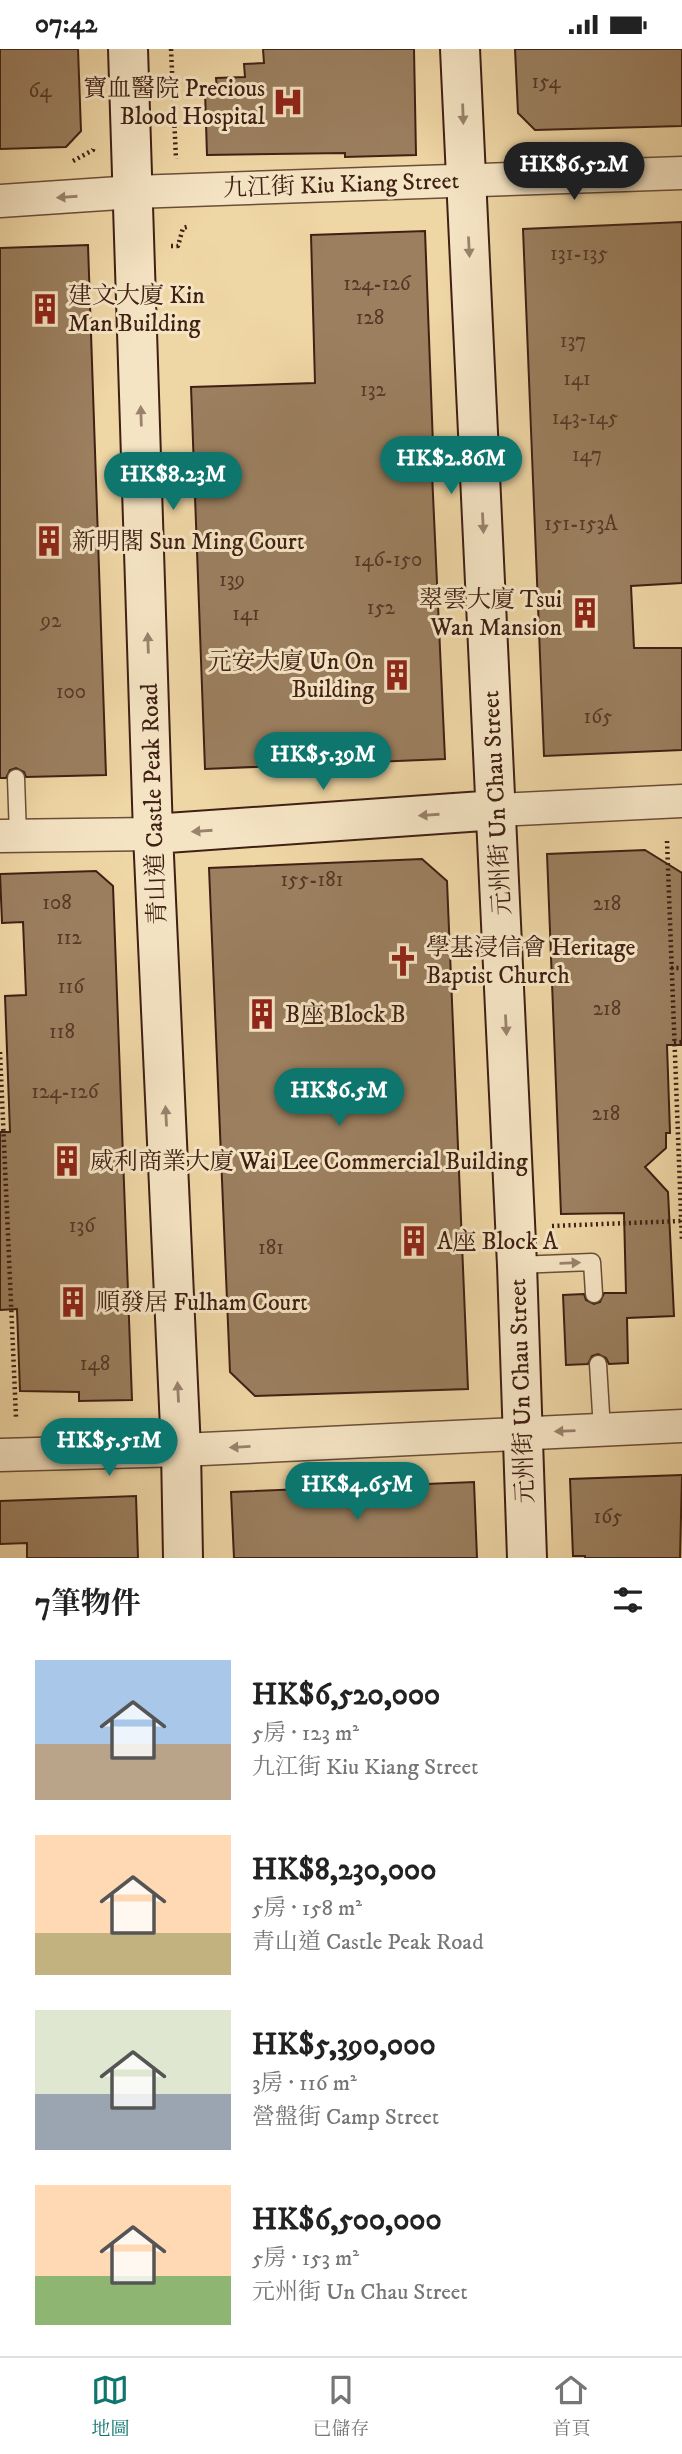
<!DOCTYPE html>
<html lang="zh-TW">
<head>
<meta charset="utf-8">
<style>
  :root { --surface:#fff; --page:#f6f6f6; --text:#222; --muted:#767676; --line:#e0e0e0; --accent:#0f766e }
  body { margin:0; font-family:"IM FELL DW Pica","Noto Serif TC",serif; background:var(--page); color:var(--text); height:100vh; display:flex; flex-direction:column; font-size:26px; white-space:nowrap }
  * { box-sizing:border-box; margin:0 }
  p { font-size:23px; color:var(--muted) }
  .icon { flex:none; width:38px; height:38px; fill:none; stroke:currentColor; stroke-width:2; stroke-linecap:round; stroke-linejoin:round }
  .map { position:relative; height:1509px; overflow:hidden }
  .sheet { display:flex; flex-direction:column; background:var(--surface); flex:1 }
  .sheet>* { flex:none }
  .price { position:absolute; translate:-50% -60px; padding:0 16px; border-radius:24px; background:var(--accent); color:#fff; font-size:23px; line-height:46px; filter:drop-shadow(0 2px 4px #0008) }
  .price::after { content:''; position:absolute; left:50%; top:42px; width:21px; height:16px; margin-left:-10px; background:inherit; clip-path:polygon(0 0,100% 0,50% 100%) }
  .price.on { background:#222; color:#fff }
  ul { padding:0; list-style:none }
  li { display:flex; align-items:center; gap:21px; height:175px; padding:0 35px }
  li span { display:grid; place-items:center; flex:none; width:196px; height:140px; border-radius:0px; color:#555 }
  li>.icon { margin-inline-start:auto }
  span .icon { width:84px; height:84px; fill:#fffc; stroke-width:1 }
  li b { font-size:30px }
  h2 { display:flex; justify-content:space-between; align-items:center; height:84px; padding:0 35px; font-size:30px }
  .status { display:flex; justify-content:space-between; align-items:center; height:49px; padding:0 35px; background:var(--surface); direction:ltr }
  .status svg { height:19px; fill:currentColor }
  .menu { display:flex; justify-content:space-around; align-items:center; height:98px; border-top:2px solid var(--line); background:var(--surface); font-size:19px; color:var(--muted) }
  .menu a { display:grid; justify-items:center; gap:4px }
  .menu .on { color:var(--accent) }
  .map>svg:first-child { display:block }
  .building { fill:#9b7f5f; stroke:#3f2014; stroke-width:2 }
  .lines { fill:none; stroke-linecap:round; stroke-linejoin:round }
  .lane-casing { stroke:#6b4e38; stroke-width:19 }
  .street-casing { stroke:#6b4e38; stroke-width:35 }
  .secondary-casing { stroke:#3f2014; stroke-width:42 }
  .path { stroke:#3f2014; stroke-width:4.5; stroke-dasharray:2 3.5; stroke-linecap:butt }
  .lane { stroke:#f5e4c4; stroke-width:16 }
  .street { stroke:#f5e4c4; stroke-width:32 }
  .secondary { stroke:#f5e4c4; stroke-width:38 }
  .oneway { fill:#9a826c }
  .labels { text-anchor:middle; stroke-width:6; stroke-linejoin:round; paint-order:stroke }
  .number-label { font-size:21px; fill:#563827 }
  .poi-label { font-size:24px; fill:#3f2014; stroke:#f5e4c4; text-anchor:start }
  .street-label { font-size:24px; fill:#3f2014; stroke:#f5e4c4 }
</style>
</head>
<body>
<div class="status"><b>07:42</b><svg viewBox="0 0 49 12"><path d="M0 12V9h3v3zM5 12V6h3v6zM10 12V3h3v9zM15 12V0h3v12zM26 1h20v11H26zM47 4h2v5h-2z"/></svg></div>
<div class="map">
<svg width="682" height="1509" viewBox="0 0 682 1509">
  <rect width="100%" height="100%" fill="#efd6a5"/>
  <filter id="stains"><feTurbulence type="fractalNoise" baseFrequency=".00286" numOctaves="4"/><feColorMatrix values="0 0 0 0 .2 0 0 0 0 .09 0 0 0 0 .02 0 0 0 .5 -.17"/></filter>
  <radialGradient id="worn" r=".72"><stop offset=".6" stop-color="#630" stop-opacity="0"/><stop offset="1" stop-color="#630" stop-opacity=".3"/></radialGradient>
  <path class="building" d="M0,0H78L81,82L66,98L0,100Z
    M263,0H414L416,106L345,108V104L207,106L205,42L217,41L216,29L245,28L244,15L264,14Z
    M515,0H682V77L535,81L518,64Z
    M682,173V534L631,537L634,599H682V701L544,707L523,180Z
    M425,182L434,423L432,424L445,710L205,720L191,338L315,334L311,186Z
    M88,196L106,726L26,728L24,723L16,719L10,721L6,729H0V199Z
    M645,801L682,824V996H667L670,1084H666V1099L645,1118L668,1143L674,1267L627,1269L628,1314L609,1315L606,1309L598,1305L592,1307L588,1315L566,1316L563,1246L584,1245L586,1251L594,1255L600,1253L604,1244H626L624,1164L561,1165L547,805Z
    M422,810L447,832L468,1340L255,1347L230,1323L209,819Z
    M96,822L113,837L132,1351L79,1352V1343L20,1342L17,1260L0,1261V1083H10L5,947L26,946L23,873L2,874L0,825Z
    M682,1426L680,1509H585V1507H573L570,1430Z
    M474,1433L477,1509H234L231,1443Z
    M136,1447L138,1509H27V1494L0,1495V1452Z"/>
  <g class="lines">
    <defs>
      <path id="lane" d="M16,729L18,787
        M517,1216L592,1213L594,1245
        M598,1315L602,1381"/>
      <path id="street" d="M0,152L134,143L682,124
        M497,761L682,752
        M0,787L153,785
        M0,1406L181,1401L682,1377"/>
      <path id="secondary" d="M128,0L153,785L181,1401L183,1509
        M460,0L517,1216L527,1509
        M153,785L497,761"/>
    </defs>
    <use href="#lane" class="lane-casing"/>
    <use href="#street" class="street-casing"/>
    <use href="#secondary" class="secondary-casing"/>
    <path class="path" d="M171,0L176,110
      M73,112L93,101L94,98
      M171,197H178L183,179L190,177
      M667,792L682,1193
      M671,919H682
      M674,994L682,993
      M0,1003L16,1368
      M552,1177L681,1172"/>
    <use href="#lane" class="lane"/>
    <use href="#street" class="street"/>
    <use href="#secondary" class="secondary"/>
  </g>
  <defs><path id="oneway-solid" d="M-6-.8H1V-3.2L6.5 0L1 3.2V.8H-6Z" transform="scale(1.75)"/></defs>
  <g class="oneway">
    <use href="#oneway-solid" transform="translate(463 65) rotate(88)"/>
    <use href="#oneway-solid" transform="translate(67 148) rotate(176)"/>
    <use href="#oneway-solid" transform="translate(469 198) rotate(87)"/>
    <use href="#oneway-solid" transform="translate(141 367) rotate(-92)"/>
    <use href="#oneway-solid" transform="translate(483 474) rotate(87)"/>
    <use href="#oneway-solid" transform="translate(148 594) rotate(-92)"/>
    <use href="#oneway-solid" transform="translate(429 766) rotate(176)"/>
    <use href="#oneway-solid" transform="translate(202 782) rotate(176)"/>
    <use href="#oneway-solid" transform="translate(506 976) rotate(87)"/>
    <use href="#oneway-solid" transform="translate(166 1067) rotate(-93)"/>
    <use href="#oneway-solid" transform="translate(570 1214) rotate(-2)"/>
    <use href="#oneway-solid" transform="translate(178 1343) rotate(-93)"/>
    <use href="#oneway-solid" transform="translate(565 1382) rotate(178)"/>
    <use href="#oneway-solid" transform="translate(240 1398) rotate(177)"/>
  </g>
  <defs>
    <symbol id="hospital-bare" viewBox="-9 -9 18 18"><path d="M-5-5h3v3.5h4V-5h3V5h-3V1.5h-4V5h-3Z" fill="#8f2418" stroke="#f5e4c4" stroke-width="2.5" paint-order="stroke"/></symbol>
    <symbol id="building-bare" viewBox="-9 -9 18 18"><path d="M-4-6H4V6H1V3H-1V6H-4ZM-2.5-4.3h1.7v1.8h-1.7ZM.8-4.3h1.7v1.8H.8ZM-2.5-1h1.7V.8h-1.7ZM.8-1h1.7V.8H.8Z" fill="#8f2418" stroke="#f5e4c4" stroke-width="2.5" paint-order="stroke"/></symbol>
    <symbol id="church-bare" viewBox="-9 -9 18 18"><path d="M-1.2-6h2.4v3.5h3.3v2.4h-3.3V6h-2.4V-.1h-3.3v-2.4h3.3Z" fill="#8f2418" stroke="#f5e4c4" stroke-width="2.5" paint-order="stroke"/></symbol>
  </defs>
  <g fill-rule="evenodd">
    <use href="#hospital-bare" x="266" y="31" width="44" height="44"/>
    <use href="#building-bare" x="23" y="238" width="44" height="44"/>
    <use href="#building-bare" x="27" y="470" width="44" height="44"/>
    <use href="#building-bare" x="563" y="542" width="44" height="44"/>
    <use href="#building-bare" x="375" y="604" width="44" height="44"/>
    <use href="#church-bare" x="381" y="890" width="44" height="44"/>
    <use href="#building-bare" x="240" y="943" width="44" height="44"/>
    <use href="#building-bare" x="45" y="1090" width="44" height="44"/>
    <use href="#building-bare" x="392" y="1170" width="44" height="44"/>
    <use href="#building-bare" x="51" y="1231" width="44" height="44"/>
  </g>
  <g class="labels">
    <g class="number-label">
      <text x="546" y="39">154</text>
      <text x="40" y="48">64</text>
      <text x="579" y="211">131-135</text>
      <text x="377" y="241">124-126</text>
      <text x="370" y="275">128</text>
      <text x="573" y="298">137</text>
      <text x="577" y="336">141</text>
      <text x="373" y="347">132</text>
      <text x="585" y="375">143-145</text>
      <text x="587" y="412">147</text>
      <text x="581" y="481">151-153A</text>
      <text x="388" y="517">146-150</text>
      <text x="232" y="537">139</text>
      <text x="381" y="565">152</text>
      <text x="246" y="571">141</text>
      <text x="51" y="578">92</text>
      <text x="71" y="649">100</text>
      <text x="598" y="674">165</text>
      <text x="312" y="837">155-181</text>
      <text x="57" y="860">108</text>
      <text x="607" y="861">218</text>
      <text x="69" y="895">112</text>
      <text x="71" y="944">116</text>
      <text x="607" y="966">218</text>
      <text x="62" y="989">118</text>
      <text x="65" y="1049">124-126</text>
      <text x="606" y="1071">218</text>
      <text x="82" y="1183">136</text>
      <text x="271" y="1205">181</text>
      <text x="95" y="1321">148</text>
      <text x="608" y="1474">165</text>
    </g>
    <g class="poi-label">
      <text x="265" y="47" text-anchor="end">寶血醫院 Precious<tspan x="265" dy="28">Blood Hospital</tspan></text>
      <text x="68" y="254">建文大廈 Kin<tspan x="68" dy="28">Man Building</tspan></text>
      <text x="72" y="500">新明閣 Sun Ming Court</text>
      <text x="562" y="558" text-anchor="end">翠雲大廈 Tsui<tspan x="562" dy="28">Wan Mansion</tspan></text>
      <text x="374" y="620" text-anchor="end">元安大廈 Un On<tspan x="374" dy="28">Building</tspan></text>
      <text x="426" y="906">學基浸信會 Heritage<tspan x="426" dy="28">Baptist Church</tspan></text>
      <text x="285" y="973">B座 Block B</text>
      <text x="90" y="1120">威利商業大廈 Wai Lee Commercial Building</text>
      <text x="437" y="1200">A座 Block A</text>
      <text x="96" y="1261">順發居 Fulham Court</text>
    </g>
    <g class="street-label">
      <text transform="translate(341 135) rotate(-2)" y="8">九江街 Kiu Kiang Street</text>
      <text transform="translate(496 754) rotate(-93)" y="8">元州街 Un Chau Street</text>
      <text transform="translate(153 755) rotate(-92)" y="8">青山道 Castle Peak Road</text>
      <text transform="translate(521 1342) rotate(-92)" y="8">元州街 Un Chau Street</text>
    </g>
  </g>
  <rect width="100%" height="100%" filter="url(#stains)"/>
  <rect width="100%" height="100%" fill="url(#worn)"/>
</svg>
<b class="price on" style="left:574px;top:153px">HK$6.52M</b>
<b class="price" style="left:451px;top:447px">HK$2.86M</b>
<b class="price" style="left:173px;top:463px">HK$8.23M</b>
<b class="price" style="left:323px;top:743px">HK$5.39M</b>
<b class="price" style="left:339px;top:1079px">HK$6.5M</b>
<b class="price" style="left:109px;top:1429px">HK$5.51M</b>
<b class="price" style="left:357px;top:1473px">HK$4.65M</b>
</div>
<section class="sheet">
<h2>7筆物件<svg class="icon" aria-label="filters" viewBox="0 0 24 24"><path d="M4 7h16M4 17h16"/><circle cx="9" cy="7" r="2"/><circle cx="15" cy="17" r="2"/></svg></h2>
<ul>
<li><span style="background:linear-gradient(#a9c7e8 60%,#b9a48a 0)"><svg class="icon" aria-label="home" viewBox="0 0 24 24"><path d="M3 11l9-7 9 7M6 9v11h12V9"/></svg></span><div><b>HK$6,520,000</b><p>5房 · 123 m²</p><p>九江街 Kiu Kiang Street</p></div></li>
<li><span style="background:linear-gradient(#ffd9b3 70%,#c2b280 0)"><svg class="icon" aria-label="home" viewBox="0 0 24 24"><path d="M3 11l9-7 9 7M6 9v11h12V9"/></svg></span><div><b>HK$8,230,000</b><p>5房 · 158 m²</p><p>青山道 Castle Peak Road</p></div></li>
<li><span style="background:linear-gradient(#dfe7d0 60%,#9aa5b1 0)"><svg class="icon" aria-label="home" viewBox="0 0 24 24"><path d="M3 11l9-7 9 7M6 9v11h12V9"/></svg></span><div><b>HK$5,390,000</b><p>3房 · 116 m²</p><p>營盤街 Camp Street</p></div></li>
<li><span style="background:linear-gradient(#ffd9b3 65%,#8fb573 0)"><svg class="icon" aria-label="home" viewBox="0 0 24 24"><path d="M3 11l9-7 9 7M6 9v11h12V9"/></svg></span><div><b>HK$6,500,000</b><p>5房 · 153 m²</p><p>元州街 Un Chau Street</p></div></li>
</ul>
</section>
<nav class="menu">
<a class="on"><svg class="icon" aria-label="map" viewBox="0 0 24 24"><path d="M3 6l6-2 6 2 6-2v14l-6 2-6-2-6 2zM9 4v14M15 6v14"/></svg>地圖</a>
<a><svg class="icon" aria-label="saved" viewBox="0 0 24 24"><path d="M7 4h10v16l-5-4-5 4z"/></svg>已儲存</a>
<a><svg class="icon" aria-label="home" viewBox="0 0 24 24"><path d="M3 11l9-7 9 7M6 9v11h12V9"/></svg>首頁</a>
</nav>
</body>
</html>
